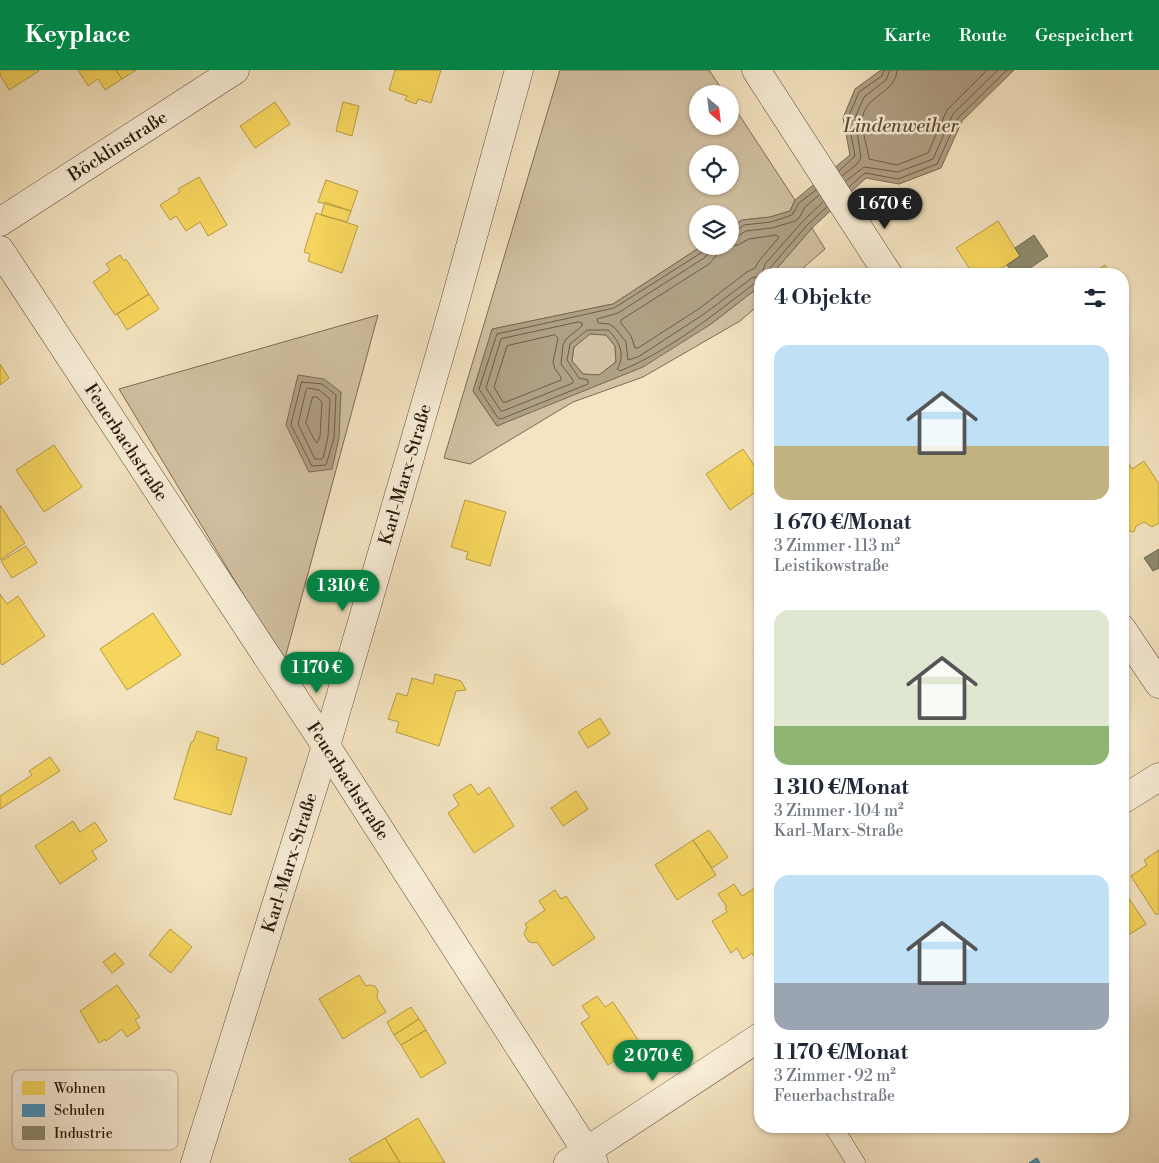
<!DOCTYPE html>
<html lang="de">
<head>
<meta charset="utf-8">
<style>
  :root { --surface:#fff; --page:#f2f2f3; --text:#1f2937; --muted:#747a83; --accent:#0b8043 }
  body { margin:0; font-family:"Libre Bodoni",serif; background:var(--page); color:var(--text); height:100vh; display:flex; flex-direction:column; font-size:19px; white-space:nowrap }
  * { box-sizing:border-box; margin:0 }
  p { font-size:16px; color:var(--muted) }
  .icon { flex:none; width:28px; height:28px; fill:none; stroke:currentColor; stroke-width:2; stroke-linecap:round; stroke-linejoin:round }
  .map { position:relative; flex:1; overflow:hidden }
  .panel { position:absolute; left:754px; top:198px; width:375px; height:865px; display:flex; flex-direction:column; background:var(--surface); border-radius:20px; box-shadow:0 1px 4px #0004 }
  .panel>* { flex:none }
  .needle { width:32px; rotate:152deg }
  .fabs { position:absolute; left:689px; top:15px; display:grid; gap:10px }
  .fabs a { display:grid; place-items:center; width:50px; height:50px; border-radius:50%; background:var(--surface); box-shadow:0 1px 4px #0004; font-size:25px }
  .price { position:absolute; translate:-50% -42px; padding:0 11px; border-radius:18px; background:var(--accent); color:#fff; font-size:16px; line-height:32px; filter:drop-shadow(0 1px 2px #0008) }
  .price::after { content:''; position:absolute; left:50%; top:30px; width:15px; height:11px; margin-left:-8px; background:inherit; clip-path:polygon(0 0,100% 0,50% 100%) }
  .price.current { background:#222; color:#fff }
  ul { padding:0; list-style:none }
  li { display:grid; align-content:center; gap:10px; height:265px; padding:0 20px }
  li span { display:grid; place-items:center; height:155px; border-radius:15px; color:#555 }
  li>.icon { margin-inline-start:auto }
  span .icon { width:90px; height:90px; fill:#fffc; stroke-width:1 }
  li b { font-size:21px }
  h2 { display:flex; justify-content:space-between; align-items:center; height:60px; padding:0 20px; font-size:21px }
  header { display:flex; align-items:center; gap:30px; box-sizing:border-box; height:70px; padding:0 25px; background:var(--accent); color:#fff }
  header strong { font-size:24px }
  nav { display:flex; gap:28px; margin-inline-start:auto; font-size:18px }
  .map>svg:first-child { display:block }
  .green { fill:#d1c1a2; stroke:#7d6c56; fill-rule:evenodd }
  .water { fill:#af9f83; stroke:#796953; fill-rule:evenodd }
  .homes { fill:#f6d55c; stroke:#b89c44 }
  .schools { fill:#4393c3; stroke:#3b6e8c }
  .industry { fill:#8c8c6e; stroke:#6e6950 }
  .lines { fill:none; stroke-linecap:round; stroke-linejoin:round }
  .shore { stroke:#6c5c47; stroke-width:1 }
  .lane-casing { stroke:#5c4b38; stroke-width:19 }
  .street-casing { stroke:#5c4b38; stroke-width:29 }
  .lane { stroke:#f8edd7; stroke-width:18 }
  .street { stroke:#f8edd7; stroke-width:28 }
  .labels { text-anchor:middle; stroke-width:5; stroke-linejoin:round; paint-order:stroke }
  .street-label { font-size:18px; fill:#29180b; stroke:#f8edd7 }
  .water-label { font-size:19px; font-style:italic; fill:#5f4e3b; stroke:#f8edd7 }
  .key { fill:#f8edd7; stroke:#baad9a; stroke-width:1 }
  .key-label { font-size:14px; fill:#29180b }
</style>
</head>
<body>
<header>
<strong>Keyplace</strong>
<nav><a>Karte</a><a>Route</a><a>Gespeichert</a></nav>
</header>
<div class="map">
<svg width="1159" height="1093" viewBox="0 0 1159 1093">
  <rect width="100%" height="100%" fill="#f4e4c1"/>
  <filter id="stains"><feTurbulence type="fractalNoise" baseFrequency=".004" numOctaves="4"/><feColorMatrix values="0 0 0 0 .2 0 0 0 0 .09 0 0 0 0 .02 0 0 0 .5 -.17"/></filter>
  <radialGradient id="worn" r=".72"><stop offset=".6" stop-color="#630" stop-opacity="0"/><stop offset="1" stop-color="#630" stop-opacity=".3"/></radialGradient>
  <path class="green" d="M560,0H709L725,24H698V56H730V31L795,130L790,141L770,147L742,150L730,158V144H698V176H702L613,234L493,259L473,321L497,356L711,254L760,216V234L740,251L643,307L573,332L470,394L444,388ZM698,84H730V116H698Z
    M812,158L825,179L796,204H772Z
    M378,245L284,592L119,319Z
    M590,264L606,265L615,276L616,292L599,305L583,304L572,291L574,277Z"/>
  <path class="water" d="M881,0H1014L962,51L941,98L899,114L866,108L812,158L772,204H760V216L711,254L643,297L497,356L473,321L492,259L613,234L702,176H730V158L742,150L770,147L790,141L795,130L850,85L843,48L855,19ZM590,264L606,265L615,276L616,292L599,305L583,304L572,291L574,277Z
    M298,305L324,309L341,322L339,368L332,399L309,402L286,355Z"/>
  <path class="homes" d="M0,0H38L39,1L9,20L0,5Z
    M78,0H116L122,9L105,20L98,9L88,16Z
    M116,0H136L122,9Z
    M395,0H441L431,33L418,29L416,34L405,30L407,26L389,20Z
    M275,32L290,54L255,78L240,56Z
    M343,32L359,36L352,66L336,61Z
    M199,107L227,155L208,166L200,152L186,161L176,146L170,150L160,135L180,122L178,119Z
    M326,110L358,121L351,141L318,132Z
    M325,132L351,141L347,152L321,145Z
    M316,143L358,156L342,203L308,191L310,184L304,182Z
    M998,151L1020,186L993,204H973L956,178Z
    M120,185L124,191L126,189L149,224L115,245L93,212L110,200L106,194Z
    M1105,195L1111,204H1091Z
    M149,224L159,239L127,260L117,244Z
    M0,294L9,308L0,315Z
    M54,375L82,417L44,442L16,400Z
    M743,379L760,404V419L730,440L706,404Z
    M1126,390L1132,399L1144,391L1159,414V453L1152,457L1144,452L1136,456L1134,462L1122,460V392Z
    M465,430L506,442L490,496L466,489L468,482L451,477Z
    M0,435L25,473L0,490Z
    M26,476L37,493L12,508L1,491Z
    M0,524L7,534L18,526L45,566L2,595L0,592Z
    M153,543L181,585L127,620L100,579Z
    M435,604L461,611L466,620L456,621L439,676L396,662L399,652L388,649L397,623L407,626L412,608L433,614Z
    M600,648L610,664L588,678L578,662Z
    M197,661L219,668L216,679L247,688L231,745L174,729L191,672H193Z
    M50,687L60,701L0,739V726L32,705L29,701Z
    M471,714L478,725L489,717L514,756L474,783L448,743L459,735L453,725Z
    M576,721L588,739L563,756L551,738Z
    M73,751L80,762L95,752L107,771L92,781L97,789L60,814L35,776Z
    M709,760L728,787L712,798L693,770Z
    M693,770L716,805L677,830L655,795Z
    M1159,780V843L1156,845L1131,806L1147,795L1144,790Z
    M734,814L742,826L760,815V895L752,883L743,889L737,878L731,883L712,851L727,842L725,838L727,837L718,824Z
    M555,820L561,829L566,826L595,868L553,896L537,872L532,873L528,871L524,864L527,857L525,854L545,840L539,831Z
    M1126,824L1146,854L1122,869V826Z
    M170,859L192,877L171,903L149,885Z
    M115,883L124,894L112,903L103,892Z
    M359,905L366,916L369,915L375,916L378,921L377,928L386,942L343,969L319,929Z
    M117,915L140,947L135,950L140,958L127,967L122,959L106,971L105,969L99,973L80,941Z
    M597,926L605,937L613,932L640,973L608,995L581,953L590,947L582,936Z
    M411,937L419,949L394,965L387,952Z
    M419,949L426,960L401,975L394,965Z
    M426,960L446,993L421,1008L401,975Z
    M418,1048L445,1093H400L385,1068Z
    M385,1068L400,1093H352L349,1089Z"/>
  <path class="schools" d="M1037,1088L1040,1093H1029Z"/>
  <path class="industry" d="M1034,165L1048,186L1021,204H1013L1007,195L1020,186L1015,178Z
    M1159,479V498L1153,501L1144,488Z"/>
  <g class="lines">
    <path class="shore" d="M897,0C896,24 865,24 862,50C861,58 868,79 869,89L897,95L928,83L947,40L987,0
      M839,101L855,86L848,48L859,22L882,6L884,0
      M842,106L857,94L861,88L855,48L864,27L886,10L890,0
      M846,111L864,97L898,102L933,89L953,44L998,0
      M849,117L865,103L898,109L937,94L958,48L1007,0
      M730,162H734L744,155L771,152L792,145L799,133L816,120
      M730,168L736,167L746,161L772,158L795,151L799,148L805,137L819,125
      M704,176L701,183L614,238L497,264L479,319L498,348L501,349L588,314V310L579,308L567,290L570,274L587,260H608C619,270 626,285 617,299L620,301C669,281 713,245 755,213L760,212
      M710,176L709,183L704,188L618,243L597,249L598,253L609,254L615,258L626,272L628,290L638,287L704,244L752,208L760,206
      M718,176L716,186L709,194L621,250V253L631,266L635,278H638L700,238L747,202L755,198L759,191L779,167L776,165L749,169L738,175L730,176
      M762,204L765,194L803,151L823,132
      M769,204L770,198L808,154L827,137
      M579,252L582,253V256L566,269L563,275L561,294L573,310V313L503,341H501L486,318L501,269Z
      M555,265L558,268L553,292L555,299L561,307V310L506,332H503L494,317L507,276Z
      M302,312L322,314L336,325L334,368L326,395L312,396L291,355Z
      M308,318L319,320L330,329L328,367L323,388L321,389H315L298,354L306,320Z
      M313,327H317L322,332L320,366L317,373L315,371L306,353Z"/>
    <defs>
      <path id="lane" d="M833,1056L856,1093"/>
      <g id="street">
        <path d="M756,0L888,204"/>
        <path id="s1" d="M0,152L235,0"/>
        <path id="s2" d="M0,180L326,676L594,1093"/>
        <path d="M1122,559L1159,614"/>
        <path d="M1122,730L1159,707"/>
        <path id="s3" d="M195,1093L326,676L451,246L519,0"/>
        <path d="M568,1093L760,967"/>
      </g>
    </defs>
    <use href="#lane" class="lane-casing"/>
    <use href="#street" class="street-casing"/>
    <use href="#lane" class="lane"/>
    <use href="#street" class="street"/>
  </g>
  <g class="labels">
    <g class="street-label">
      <text dy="6" stroke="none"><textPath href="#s1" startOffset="140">Böcklinstraße</textPath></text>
      <text dy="6" stroke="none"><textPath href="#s2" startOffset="230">Feuerbachstraße</textPath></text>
      <text dy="6" stroke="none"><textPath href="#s3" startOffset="720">Karl-Marx-Straße</textPath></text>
      <text dy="6" stroke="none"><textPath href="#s2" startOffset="635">Feuerbachstraße</textPath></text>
      <text dy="6" stroke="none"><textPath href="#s3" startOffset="315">Karl-Marx-Straße</textPath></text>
    </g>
    <g class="water-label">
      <text x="901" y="62">Lindenweiher</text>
    </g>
  </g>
  <rect x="12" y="1000" width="166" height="80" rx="8" class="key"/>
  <rect x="22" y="1011" width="23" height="14" fill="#f6d55c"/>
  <rect x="22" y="1034" width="23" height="13" fill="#4393c3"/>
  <rect x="22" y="1056" width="23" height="14" fill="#8c8c6e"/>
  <g class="key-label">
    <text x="54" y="1023">Wohnen</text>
    <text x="54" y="1045">Schulen</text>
    <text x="54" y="1068">Industrie</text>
  </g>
  <rect width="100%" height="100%" filter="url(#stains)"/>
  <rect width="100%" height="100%" fill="url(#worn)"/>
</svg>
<div class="fabs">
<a><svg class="needle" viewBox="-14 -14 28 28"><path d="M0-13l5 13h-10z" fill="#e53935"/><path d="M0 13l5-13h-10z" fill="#747a83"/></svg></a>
<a><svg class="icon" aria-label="locate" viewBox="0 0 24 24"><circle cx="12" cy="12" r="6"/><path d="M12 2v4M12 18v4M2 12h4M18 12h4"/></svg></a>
<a><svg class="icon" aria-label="layers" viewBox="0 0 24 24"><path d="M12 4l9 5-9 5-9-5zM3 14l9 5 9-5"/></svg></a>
</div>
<b class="price current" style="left:885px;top:160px">1 670 €</b>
<b class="price" style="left:343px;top:542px">1 310 €</b>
<b class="price" style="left:317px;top:624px">1 170 €</b>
<b class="price" style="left:653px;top:1012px">2 070 €</b>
<section class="panel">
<h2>4 Objekte<svg class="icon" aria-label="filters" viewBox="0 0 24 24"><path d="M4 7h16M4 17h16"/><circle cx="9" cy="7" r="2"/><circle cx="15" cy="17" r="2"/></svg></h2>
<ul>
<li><span style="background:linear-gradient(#bfe0f5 65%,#c2b280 0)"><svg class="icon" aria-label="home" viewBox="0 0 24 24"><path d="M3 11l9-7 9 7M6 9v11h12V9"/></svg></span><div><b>1 670 €/Monat</b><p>3 Zimmer · 113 m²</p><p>Leistikowstraße</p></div></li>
<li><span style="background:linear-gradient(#dfe7d0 75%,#8fb573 0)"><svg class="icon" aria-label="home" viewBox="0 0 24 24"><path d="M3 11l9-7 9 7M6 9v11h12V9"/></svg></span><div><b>1 310 €/Monat</b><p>3 Zimmer · 104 m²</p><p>Karl-Marx-Straße</p></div></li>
<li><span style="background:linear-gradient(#bfe0f5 70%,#9aa5b1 0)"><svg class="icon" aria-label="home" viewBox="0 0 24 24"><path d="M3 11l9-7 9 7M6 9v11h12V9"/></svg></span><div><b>1 170 €/Monat</b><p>3 Zimmer · 92 m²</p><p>Feuerbachstraße</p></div></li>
</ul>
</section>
</div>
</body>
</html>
